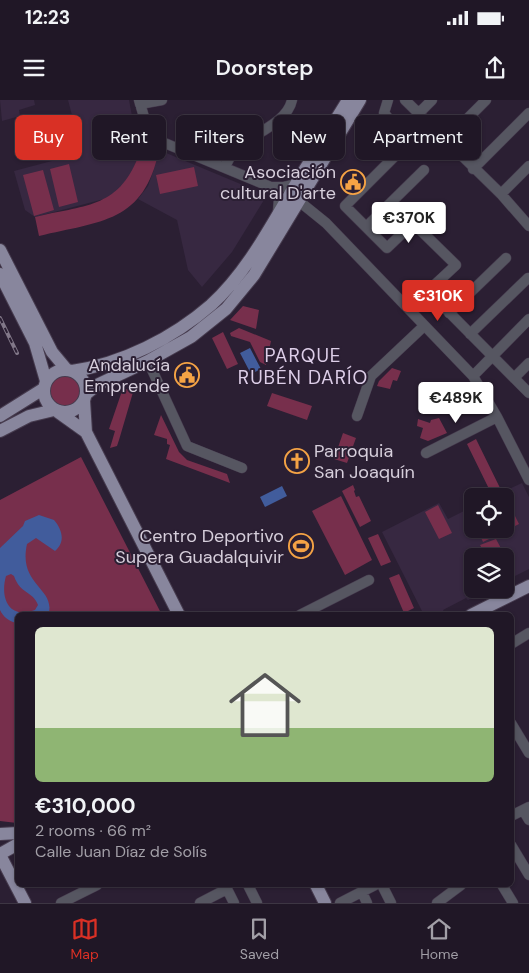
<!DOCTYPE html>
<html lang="en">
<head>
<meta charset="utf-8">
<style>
  :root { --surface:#201726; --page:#28202e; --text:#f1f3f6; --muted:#a29fa7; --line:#3d3643; --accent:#d93025 }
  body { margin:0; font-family:"DM Sans",sans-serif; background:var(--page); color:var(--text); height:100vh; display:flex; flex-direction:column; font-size:19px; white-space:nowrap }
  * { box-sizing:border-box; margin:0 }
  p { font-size:16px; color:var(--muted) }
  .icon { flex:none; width:28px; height:28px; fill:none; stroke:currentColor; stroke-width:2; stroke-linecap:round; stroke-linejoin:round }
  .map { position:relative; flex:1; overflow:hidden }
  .panel { position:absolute; left:15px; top:512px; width:499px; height:275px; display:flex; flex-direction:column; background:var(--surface); border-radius:8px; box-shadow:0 1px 4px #0004,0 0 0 1px var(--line) }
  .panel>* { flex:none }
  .hud { position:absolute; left:15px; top:15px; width:500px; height:45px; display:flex; gap:10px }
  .controls { position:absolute; left:464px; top:388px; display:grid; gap:10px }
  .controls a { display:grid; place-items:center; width:50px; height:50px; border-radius:8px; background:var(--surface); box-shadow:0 1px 4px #0004,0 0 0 1px var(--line); font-size:25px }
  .price { position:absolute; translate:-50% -42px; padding:0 11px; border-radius:5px; background:#fff; color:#222; font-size:16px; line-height:32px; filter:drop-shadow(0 1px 2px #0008) }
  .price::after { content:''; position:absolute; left:50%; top:30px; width:15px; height:11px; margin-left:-8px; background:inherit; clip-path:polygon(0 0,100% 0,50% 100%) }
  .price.current { background:var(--accent); color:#fff }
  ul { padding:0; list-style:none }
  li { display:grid; align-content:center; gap:10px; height:265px; padding:0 20px }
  li span { display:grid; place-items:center; height:155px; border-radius:8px; color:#555 }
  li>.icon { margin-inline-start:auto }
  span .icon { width:90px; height:90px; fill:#fffc; stroke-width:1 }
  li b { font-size:21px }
  .chip { padding:0 18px; border-radius:8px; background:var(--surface); box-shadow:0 1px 4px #0004,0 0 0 1px var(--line); font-size:18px; line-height:45px }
  .chip.current { background:var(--accent); color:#fff }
  .status { display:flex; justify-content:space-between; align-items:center; height:35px; padding:0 25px; background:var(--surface); direction:ltr }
  .status svg { height:14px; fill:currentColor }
  header { display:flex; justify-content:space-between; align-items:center; height:65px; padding:0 20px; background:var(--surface); font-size:22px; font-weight:600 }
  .menu { display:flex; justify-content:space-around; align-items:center; height:70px; border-top:1px solid var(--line); background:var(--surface); font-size:14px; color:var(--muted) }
  .menu a { display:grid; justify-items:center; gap:2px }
  .menu .current { color:var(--accent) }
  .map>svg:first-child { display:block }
  .built { fill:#372841 }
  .green { fill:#772f4c }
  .water { fill:#415c9c; fill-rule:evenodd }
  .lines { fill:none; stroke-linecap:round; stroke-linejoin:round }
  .minor-casing { stroke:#463b4e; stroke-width:11 }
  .major-casing { stroke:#463b4e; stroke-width:14 }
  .minor { stroke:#565661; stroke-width:10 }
  .major { stroke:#88869d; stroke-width:12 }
  .rail-casing { stroke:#827889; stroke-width:4 }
  .rail { stroke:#2b1f33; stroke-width:2; stroke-dasharray:5.5; stroke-linecap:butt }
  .labels { text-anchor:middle; stroke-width:4; stroke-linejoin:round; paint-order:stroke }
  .poi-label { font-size:18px; fill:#d6cedb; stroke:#2b1f33; text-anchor:end }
  .neighbourhood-label { font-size:19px; letter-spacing:1px; fill:#ddcee8; stroke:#2b1f33 }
</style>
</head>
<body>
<div class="status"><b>12:23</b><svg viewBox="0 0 49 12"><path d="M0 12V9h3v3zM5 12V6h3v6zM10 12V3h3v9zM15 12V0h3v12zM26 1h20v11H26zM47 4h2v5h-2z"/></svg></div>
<header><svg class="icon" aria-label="menu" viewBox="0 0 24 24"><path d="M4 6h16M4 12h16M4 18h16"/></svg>Doorstep<svg class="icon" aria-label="share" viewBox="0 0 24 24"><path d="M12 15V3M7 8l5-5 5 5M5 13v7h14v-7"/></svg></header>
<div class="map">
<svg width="529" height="803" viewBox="0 0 529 803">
  <rect width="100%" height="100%" fill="#2b1f33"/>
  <path class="built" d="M0,0H34L35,5L19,10L20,16L2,21Z
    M68,0H129L137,43L138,57L131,74L120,89L108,98L35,117L25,110L14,71L82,53Z
    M159,50L267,95L232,152L202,187L188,170L177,120L138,99L148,86L154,69Z
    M522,383L529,397V469L505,481V456H484L480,450L466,457L472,469V489H482L484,492L468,500L466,498L443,510L444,512L438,515H424L382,432L439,403L448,419L472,407V429H505V396H494Z"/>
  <path class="green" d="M159,50C144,123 101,121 39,136L35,117C83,105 118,109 138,57Z
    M69,64L78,102L59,107L50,69Z
    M194,67L198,86L160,94L156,75Z
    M43,70L54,110L34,116L23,75Z
    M243,206L259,210L256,229L230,220Z
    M239,228L271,241L266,265L260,262L250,242L231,236L230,233Z
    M223,232L238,264L227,269L212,238Z
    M392,268L401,271L397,281L393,280L390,289L377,286L379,281Z
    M47 291a17 17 0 1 1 34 0a17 17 0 1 1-34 0Z
    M131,287L134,289L119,340L117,346L110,348L115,331L109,329L122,291Z
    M272,293L312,306L307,320L267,306Z
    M161,315L179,352L187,360L227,374L230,383L166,359L170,345L167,344V339L154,335Z
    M439,318L447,333L428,341L420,338L423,328L417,326L418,319L430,323L431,320Z
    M343,333L356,338L347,363L334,359Z
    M476,339L501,390L492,395L467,344Z
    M81,357L162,515H18L17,723L0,721V400Z
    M353,385L355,390L354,391L356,397L359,396L371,421L360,427L342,391Z
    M341,396L372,460L345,475L312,411Z
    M438,405L452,433L439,439L425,412Z
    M510,406L519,424L483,442L477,429H505V409Z
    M378,434L391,462L381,466L368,438Z
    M496,439L512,469L505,472V456H486L480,445Z
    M399,474L414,508L404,513L389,478Z"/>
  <path class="water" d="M250,248L261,269L251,274L240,253Z
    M282,386L287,396L265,407L260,397Z
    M39,415L54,420C62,429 66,442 55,451L36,438L27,444C18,484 54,488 49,512L47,515H18L17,523C10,522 3,517 0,510V448L23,426L25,421ZM11,474L14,476C20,494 33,491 38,505L35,510C8,520 0,497 6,476Z"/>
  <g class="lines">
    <defs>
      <path id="minor" d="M139,0L150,37L271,87H283L300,83
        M388,0L384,13L409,42L345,106L387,148L413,123L456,165L428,191L529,293
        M405,0L501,94L529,126
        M140,4L162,0
        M419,13L432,0
        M446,40L486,0
        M225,67C228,61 231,54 235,50C251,34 287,24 292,0
        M473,69L529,13
        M271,87L279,98L278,112
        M501,94L529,66
        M294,108L300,102L326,123L473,276L497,317L529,380
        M366,127L424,70
        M449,213L506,158
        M470,234L528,178
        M148,261L187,346L242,368
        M473,276L529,219
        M514,278L529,263
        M357,316L371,276L424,226
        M426,353L497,317
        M300,515L369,480
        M511,544L529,533
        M511,623L529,653
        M523,710L529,720
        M511,716L529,707
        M511,745L529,775
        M225,785L234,803
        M248,785L257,803
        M382,785L391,803
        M502,785L513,803
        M362,792L367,803
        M61,803L97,785
        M200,803L227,789
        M340,803L375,785
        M437,803L461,785"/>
      <path id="major" d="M0,150L52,252L67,270
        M0,174L35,243L46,281
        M44 291a21 21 0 1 1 42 0a21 21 0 1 1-42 0Z
        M72,271C122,264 173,238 211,205C244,175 268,132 290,94C309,62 329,31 348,0
        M86,294L97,285L148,261L191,237L226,209L254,175L360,0
        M84,300L86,332L179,515
        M58,312L86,332
        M0,316L43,289
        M0,331L29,316L54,310
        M471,515L529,486
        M0,734L18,733
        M0,754L18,744
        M0,755L25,803
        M316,785L325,803"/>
    </defs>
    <use href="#minor" class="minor-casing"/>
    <use href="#major" class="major-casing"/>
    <use href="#minor" class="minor"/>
    <use href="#major" class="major"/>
    <defs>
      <path id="rail" d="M0,218L17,253"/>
    </defs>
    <use href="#rail" class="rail-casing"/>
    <use href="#rail" class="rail"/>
  </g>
  <defs>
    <symbol id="civic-ring" viewBox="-11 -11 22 22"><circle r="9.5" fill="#2b1f33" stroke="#f5a345" stroke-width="1.5"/><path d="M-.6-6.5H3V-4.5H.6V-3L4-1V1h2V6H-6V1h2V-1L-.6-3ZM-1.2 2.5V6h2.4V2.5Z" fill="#f5a345"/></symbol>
    <symbol id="church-ring" viewBox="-11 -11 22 22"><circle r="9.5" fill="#2b1f33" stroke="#f5a345" stroke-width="1.5"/><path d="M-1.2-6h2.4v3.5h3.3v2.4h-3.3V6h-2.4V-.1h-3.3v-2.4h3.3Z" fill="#f5a345"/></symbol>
    <symbol id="stadium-ring" viewBox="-11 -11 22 22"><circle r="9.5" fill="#2b1f33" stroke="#f5a345" stroke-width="1.5"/><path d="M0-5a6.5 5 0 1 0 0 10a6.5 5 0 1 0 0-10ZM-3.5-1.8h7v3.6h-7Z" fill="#f5a345"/></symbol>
  </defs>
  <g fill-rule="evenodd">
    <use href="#civic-ring" x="339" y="68" width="28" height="28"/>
    <use href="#civic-ring" x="173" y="261" width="28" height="28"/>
    <use href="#church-ring" x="283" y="347" width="28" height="28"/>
    <use href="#stadium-ring" x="287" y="432" width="28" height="28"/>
  </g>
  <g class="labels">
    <g class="poi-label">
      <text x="336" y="78">Asociación<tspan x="336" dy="21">cultural D'arte</tspan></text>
      <text x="170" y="271">Andalucía<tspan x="170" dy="21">Emprende</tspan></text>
      <text x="314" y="357" text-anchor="start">Parroquia<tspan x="314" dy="21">San Joaquín</tspan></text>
      <text x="284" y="442">Centro Deportivo<tspan x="284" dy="21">Supera Guadalquivir</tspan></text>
    </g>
    <g class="neighbourhood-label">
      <text x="303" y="262">PARQUE<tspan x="303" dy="22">RUBÉN DARÍO</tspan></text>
    </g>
  </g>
</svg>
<div class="controls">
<a><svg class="icon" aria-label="locate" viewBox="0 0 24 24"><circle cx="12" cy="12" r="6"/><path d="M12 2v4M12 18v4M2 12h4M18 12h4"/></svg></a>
<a><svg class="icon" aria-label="layers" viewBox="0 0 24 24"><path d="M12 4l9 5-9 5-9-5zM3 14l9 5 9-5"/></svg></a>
</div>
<b class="price" style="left:409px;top:144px">€370K</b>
<b class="price current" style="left:438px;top:222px">€310K</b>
<b class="price" style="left:456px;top:324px">€489K</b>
<div class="hud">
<a class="chip current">Buy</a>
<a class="chip">Rent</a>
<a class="chip">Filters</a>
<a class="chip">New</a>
<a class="chip">Apartment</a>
</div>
<section class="panel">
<ul>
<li><span style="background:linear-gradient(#dfe7d0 65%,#8fb573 0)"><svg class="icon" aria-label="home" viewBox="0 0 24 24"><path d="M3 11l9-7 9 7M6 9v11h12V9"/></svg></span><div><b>€310,000</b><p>2 rooms · 66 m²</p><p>Calle Juan Díaz de Solís</p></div></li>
</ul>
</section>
</div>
<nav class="menu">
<a class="current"><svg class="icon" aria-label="map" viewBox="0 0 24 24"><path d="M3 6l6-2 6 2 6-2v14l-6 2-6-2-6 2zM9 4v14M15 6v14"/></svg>Map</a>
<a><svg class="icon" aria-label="saved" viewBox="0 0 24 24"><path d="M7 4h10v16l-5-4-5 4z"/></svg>Saved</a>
<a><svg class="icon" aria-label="home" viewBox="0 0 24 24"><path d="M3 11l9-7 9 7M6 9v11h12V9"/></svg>Home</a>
</nav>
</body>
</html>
